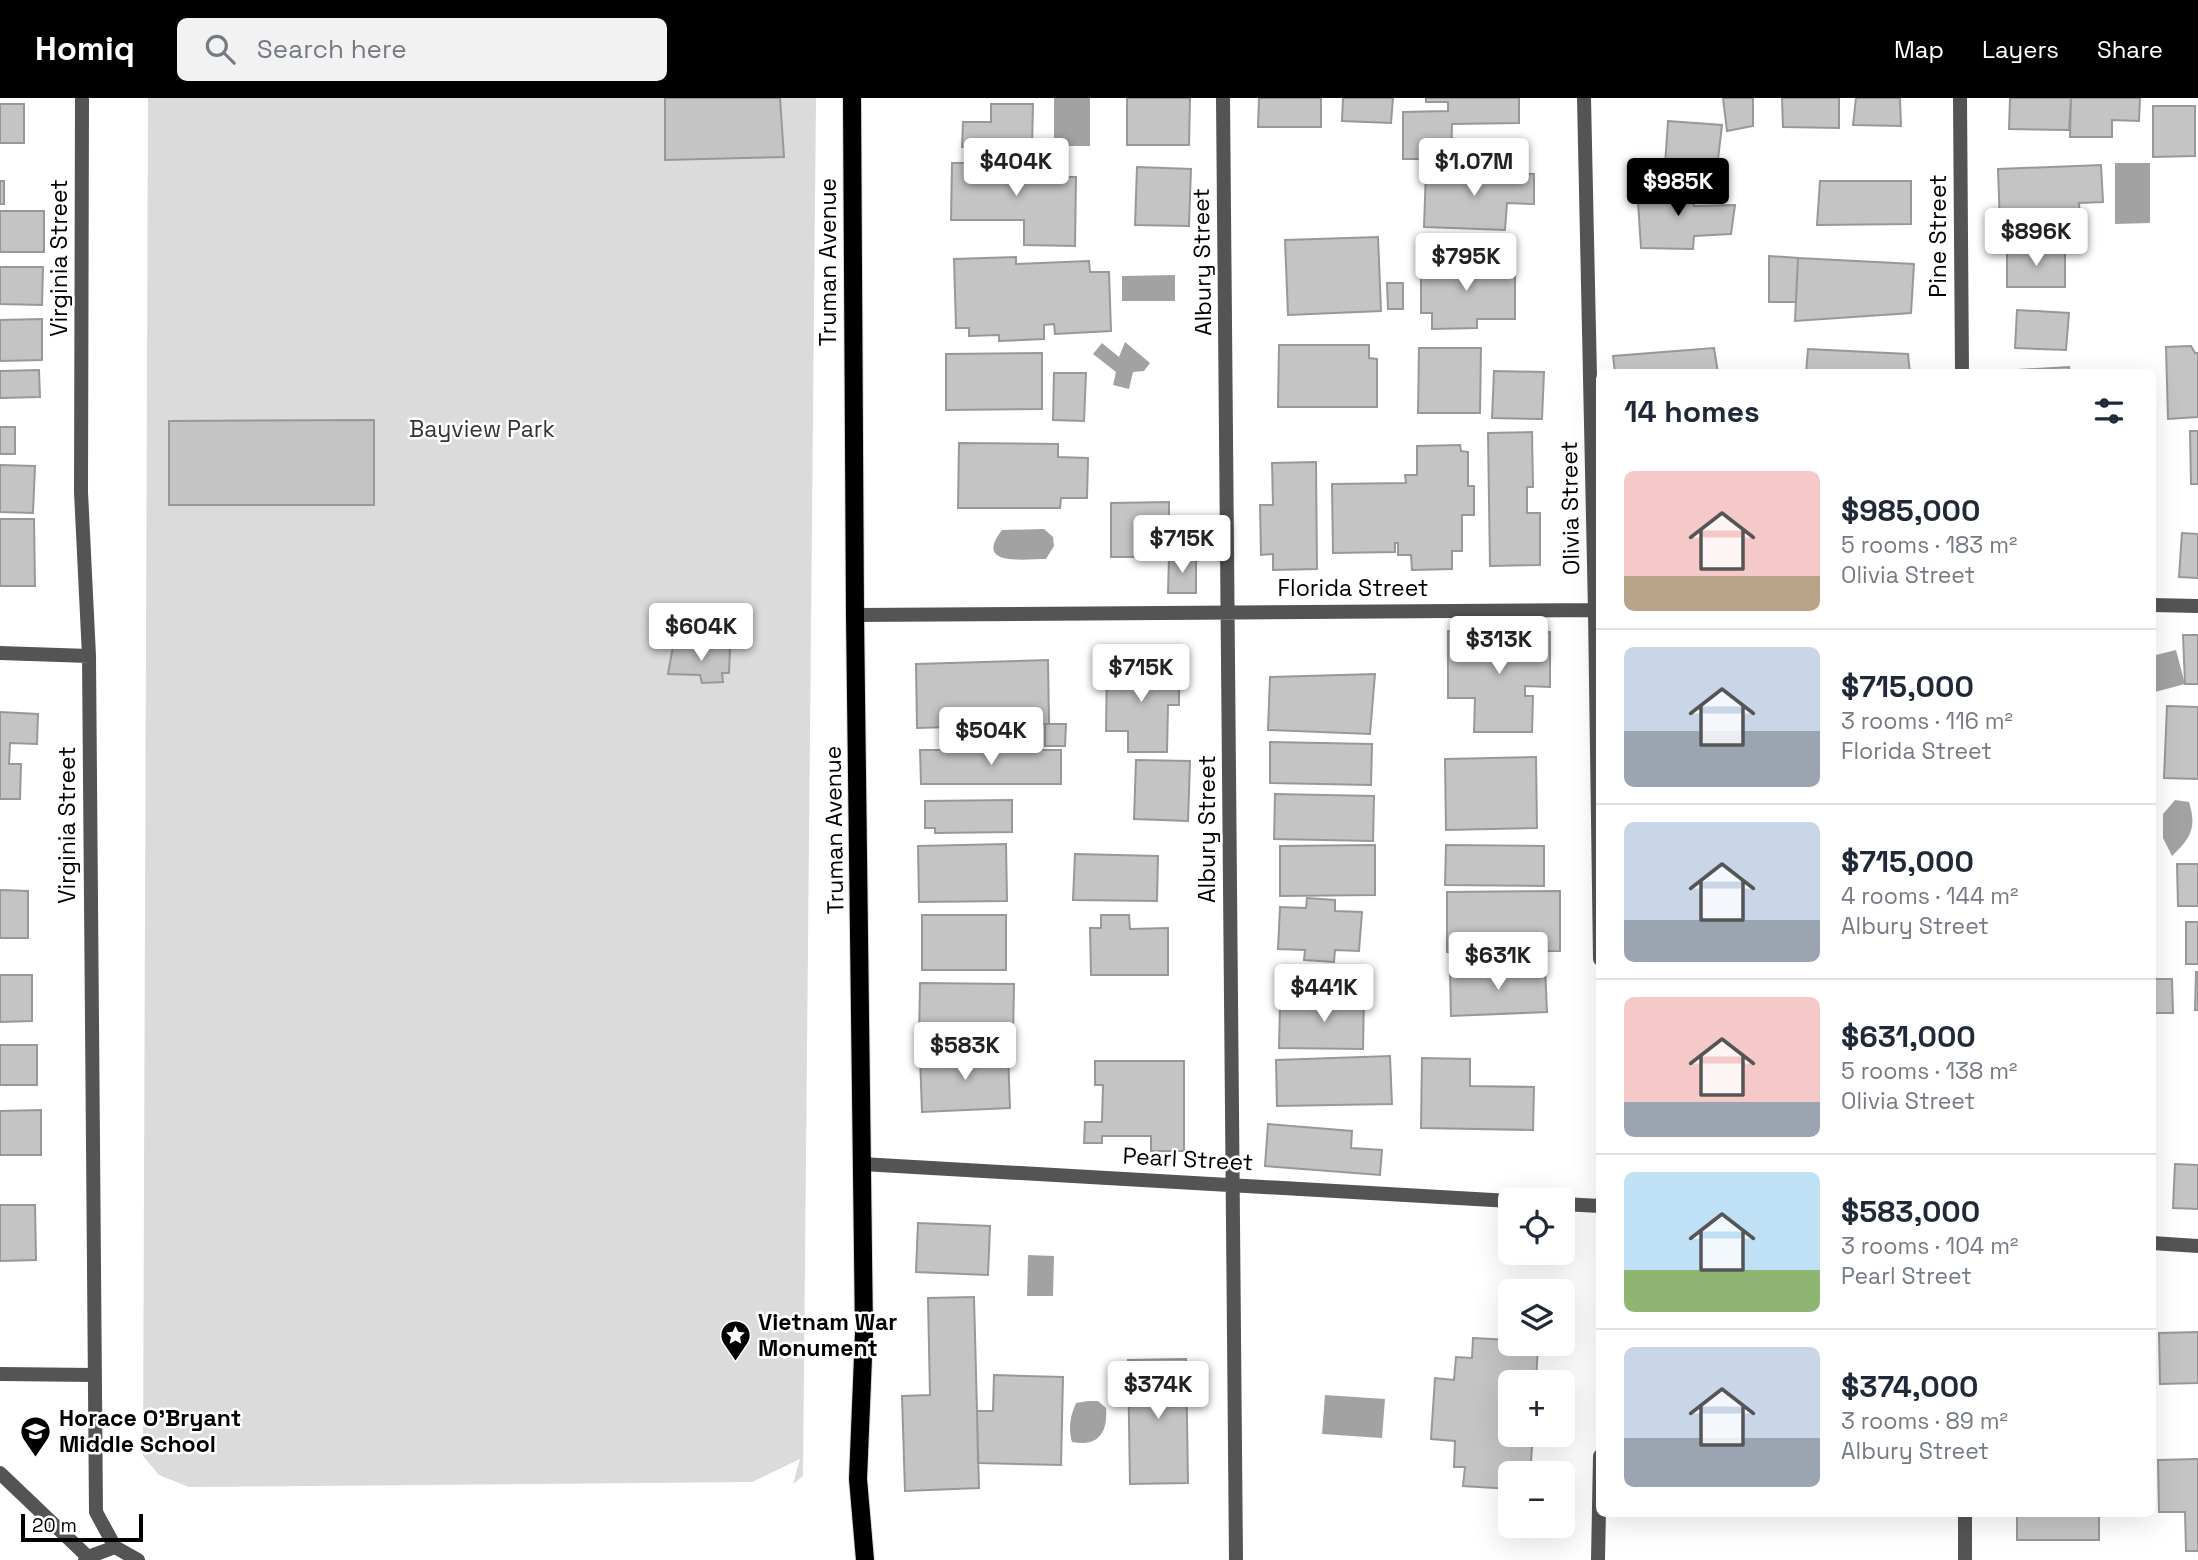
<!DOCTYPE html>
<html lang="en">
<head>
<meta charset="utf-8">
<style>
  :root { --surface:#fff; --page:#f2f2f3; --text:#1f2937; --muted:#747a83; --line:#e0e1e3; --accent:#000 }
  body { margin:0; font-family:"Space Grotesk",sans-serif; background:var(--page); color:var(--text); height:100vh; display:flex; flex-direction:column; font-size:26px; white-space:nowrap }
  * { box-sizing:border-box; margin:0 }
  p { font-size:23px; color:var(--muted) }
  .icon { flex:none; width:38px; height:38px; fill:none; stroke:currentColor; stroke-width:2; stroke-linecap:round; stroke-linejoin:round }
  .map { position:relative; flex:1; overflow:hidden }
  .details { position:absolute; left:1596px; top:271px; width:560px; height:1148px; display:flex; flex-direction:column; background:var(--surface); border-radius:10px; box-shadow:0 7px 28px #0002 }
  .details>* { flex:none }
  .tools { position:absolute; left:1498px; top:1090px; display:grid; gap:14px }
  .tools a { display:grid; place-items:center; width:77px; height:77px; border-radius:10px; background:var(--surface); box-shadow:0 7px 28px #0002; font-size:35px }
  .scale { position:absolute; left:21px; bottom:18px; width:122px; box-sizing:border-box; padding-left:7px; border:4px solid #000; border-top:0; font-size:19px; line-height:24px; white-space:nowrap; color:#000; -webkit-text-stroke:5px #fff; paint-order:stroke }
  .price { position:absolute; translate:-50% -60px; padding:0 16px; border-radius:7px; background:#fff; color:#222; font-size:23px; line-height:46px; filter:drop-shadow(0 2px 4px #0008) }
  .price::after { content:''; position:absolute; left:50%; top:42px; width:21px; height:16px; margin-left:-10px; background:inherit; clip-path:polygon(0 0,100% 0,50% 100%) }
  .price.active { background:var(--accent); color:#fff }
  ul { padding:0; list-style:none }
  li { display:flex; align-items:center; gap:21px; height:175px; padding:0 28px }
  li+li { border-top:2px solid var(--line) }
  li span { display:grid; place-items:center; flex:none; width:196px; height:140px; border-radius:10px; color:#555 }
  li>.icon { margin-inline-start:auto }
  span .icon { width:84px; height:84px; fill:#fffc; stroke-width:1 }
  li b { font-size:30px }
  h2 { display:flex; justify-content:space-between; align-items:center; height:84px; padding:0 28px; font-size:30px }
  header { display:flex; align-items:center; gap:42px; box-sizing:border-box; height:98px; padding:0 35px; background:var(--accent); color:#fff }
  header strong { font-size:33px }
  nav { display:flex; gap:38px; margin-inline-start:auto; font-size:24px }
  .search { width:490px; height:63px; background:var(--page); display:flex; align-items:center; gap:18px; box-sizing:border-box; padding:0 24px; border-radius:10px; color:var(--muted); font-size:26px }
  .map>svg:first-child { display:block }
  .green { fill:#dbdbdb }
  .water { fill:#a2a2a2 }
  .building { fill:#c4c4c4; stroke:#989898; stroke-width:2 }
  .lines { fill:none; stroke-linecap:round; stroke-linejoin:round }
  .primary-casing { stroke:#dbdbdb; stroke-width:20 }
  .lane { stroke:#545454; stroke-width:14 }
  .street { stroke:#545454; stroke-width:14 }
  .primary { stroke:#000; stroke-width:18 }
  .labels { text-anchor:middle; stroke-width:5; stroke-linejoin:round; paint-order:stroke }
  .street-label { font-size:23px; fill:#000; stroke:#fff }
  .park-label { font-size:23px; fill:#323232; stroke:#fff }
  .poi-label { font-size:23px; font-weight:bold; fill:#000; stroke:#fff; text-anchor:start }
</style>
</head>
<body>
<header>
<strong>Homiq</strong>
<div class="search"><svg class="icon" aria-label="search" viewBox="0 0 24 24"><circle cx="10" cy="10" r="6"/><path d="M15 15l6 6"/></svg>Search here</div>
<nav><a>Map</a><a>Layers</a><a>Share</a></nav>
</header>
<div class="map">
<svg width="2198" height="1462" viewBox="0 0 2198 1462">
  <rect width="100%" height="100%" fill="#fff"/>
  <path class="green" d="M148,0H816L803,1378L793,1386L800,1361L752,1384L189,1389L159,1377L143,1358Z"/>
  <path class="water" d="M1054,0H1090V48H1054Z
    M2115,65H2150V125L2115,126Z
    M1175,177V203H1122V178Z
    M1125,244L1150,265L1144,273L1133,274L1129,291L1113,287L1116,274L1093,256L1102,245L1119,259Z
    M1044,431L1053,439L1054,448L1046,461C1025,461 973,469 1002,432Z
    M2176,552L2185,586L2155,594L2153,584L2152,558Z
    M2175,702L2189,704C2197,730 2191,740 2172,758L2163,740V716Z
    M1028,1157L1054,1158L1053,1198H1027Z
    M1325,1297L1385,1301L1382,1340L1322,1336Z
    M1088,1303H1098L1106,1310C1108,1335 1098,1349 1072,1344C1068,1330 1070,1319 1076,1305Z"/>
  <path class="building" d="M665,0H780L784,59L665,62Z
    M1127,0H1190L1189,47H1127Z
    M1259,0H1321V29H1258Z
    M1343,0H1393L1391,25L1342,23Z
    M1426,0H1519V25L1452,26L1451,61H1403V14L1448,13V4H1426Z
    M1723,0H1753V28L1727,33Z
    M1782,0H1839V30L1783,29Z
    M1856,0H1900L1901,28L1853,27Z
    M2010,0H2071L2069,32L2009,31Z
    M2071,0H2140L2139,23L2112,22V39H2070Z
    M0,6H24V45H0Z
    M991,6H1033L1032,50L962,49L963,24H991Z
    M2153,8H2195V58L2153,59Z
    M1668,23L1722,27L1715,87L1664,82Z
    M994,52H1027L1026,79H1076L1075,148L1024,147V122H951L952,65H994Z
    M2101,67L2103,104L2079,105L2080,123L2000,127L1998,71Z
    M1137,69L1191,71L1189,128L1135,127Z
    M1426,72L1534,76V106L1507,105L1505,132L1424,129Z
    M0,83H4V106H0Z
    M1820,83H1911V126L1817,127Z
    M1693,87L1694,108L1735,107L1731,136L1694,138L1693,151L1641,150L1637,89Z
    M0,113H44V154H0Z
    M1378,139L1381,213L1288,217L1285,142Z
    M2007,150H2065V189H2007Z
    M1428,157H1458L1457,169H1515V221H1477V230L1432,231V215H1421V172H1429Z
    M1769,158L1798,160L1796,204H1769Z
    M1016,159V166L1089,163L1090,174H1109L1111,233L1055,236L1054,226L1044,227V241L999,243V237L969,238V230H956L954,161Z
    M1798,160L1914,166L1911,215L1795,223Z
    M0,169H43L42,207L0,206Z
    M1387,185H1403V211H1388Z
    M2017,212L2069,215L2066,252L2015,250Z
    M42,221V262L0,263V222Z
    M1279,247H1369V260L1377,261V309H1278Z
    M2191,248L2195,255H2198V319L2168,321L2166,249Z
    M1419,250H1481L1480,315H1418Z
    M1714,250L1718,275H1615L1613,258Z
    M1808,251L1908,256L1910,275H1806Z
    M1042,255V311L946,312V256Z
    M2069,269V275H2001V273Z
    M39,272L40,299L0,300V273Z
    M1494,273L1544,274L1542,321L1492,320Z
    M1054,275H1086L1084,323L1053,322Z
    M374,322V407H169V323Z
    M0,329H15V356H0Z
    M2190,333H2198V386H2191Z
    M1532,334L1533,389H1527V415H1540V467L1490,468L1488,335Z
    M959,345L1058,346V359L1088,360L1087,400H1061L1060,410H958Z
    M1460,347L1461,353L1468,354V388H1474V417H1462V453H1452V471L1412,472L1411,457H1398V445H1395V454L1333,455L1332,386L1406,385L1405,377H1417V348Z
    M1316,364L1317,471L1273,472V456L1261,457L1260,407H1273L1272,365Z
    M0,367L35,368L33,415L0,414Z
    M1169,404V459H1111V405Z
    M0,421H34L35,488H0Z
    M2182,435L2198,436V480L2179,479Z
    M1196,458V495H1168L1169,459Z
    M1448,533L1550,534V589L1525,588V598H1533L1532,634H1474L1475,600H1448Z
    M2183,537H2198V586H2185Z
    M673,548L730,550L729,575H722L723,584L702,585L700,577L668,576Z
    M1048,562L1049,626L917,630L916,566Z
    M1107,567H1167V577H1179V607H1168L1167,654H1128V633H1106Z
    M1375,576L1370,636L1268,632L1270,579Z
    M2167,608L2198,609V681L2164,680Z
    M0,614L38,616L37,646L10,645L9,666H21L20,701H0Z
    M1045,626H1066L1065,648H1045Z
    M1270,644L1372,646L1371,687L1270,685Z
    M920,652H1061V686H921Z
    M1536,659L1537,730L1446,732L1445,661Z
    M1136,662L1190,663L1188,723L1134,721Z
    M1275,696L1374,698L1373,743L1274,741Z
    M1012,702V734L935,735V730H925V703Z
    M1006,746L1007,803L919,804L918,748Z
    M1375,747V797L1280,798V748Z
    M1446,747L1544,748V788L1445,787Z
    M1075,756L1158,758L1157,803L1073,802Z
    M2177,766H2198V808H2178Z
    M0,792L28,793V840H0Z
    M1560,793V853L1447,854V794Z
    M1307,800L1335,802V813L1362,814L1359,853L1335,852L1334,864L1304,862L1305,852L1278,851L1280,809L1306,810Z
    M922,817H1006V872H922Z
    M1101,817H1129L1130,831L1168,830V877H1091L1090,830H1101Z
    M2186,824H2198V866H2186Z
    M1545,869L1547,914L1451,918L1450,873Z
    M2196,874H2198V912H2195Z
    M0,877H32V923L0,924Z
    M2152,881H2172L2173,915H2153Z
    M920,885L1014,886L1013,943H919Z
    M1333,893L1364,894L1363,951L1279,950L1280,907L1333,908Z
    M0,947H37V987H0Z
    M1008,954L1010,1010L922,1014L920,958Z
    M1390,958L1392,1006L1277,1008L1276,962Z
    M1422,960L1470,961V988L1534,989L1533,1032L1421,1030Z
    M1095,963H1184V1053H1151V1038H1102V1045H1084L1085,1024H1102L1103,987H1095Z
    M41,1012V1057H0V1013Z
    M1268,1026L1352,1033L1351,1050L1382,1052L1380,1077L1265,1068Z
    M2175,1066L2198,1067V1111L2173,1110Z
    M0,1107H35L36,1162L0,1163Z
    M918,1125L990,1128L988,1177L916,1174Z
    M974,1199L979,1390L905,1393L902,1298L930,1297L928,1200Z
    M2198,1234V1285L2160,1286L2159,1235Z
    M1473,1240L1510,1242V1246H1538L1536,1284H1510V1337H1533L1530,1376H1510V1391L1463,1388L1465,1369H1454L1455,1343L1431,1341L1435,1280L1454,1282L1456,1259L1472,1260Z
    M1186,1261L1188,1385L1130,1386L1128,1262Z
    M994,1277L1063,1279L1061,1367L978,1365L977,1313H993Z
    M2198,1361V1453H2186L2185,1414H2159L2158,1362Z
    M2017,1416H2099V1442H2017Z"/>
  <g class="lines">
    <defs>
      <path id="primary" d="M852,0L855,517L864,1235L858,1381L865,1462"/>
    </defs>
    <use href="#primary" class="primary-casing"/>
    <path class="lane" d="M0,1375L88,1459L89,1462
      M85,1462L88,1459L115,1449"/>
    <path class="street" d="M82,0L81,394L89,558L96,1414L115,1449L138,1462
      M1223,0L1236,1462
      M1584,0L1595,512L1600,861
      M1960,0L1962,275
      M2152,507L2198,508
      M855,517L1600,512
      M0,555L89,558
      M862,1066L1510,1103
      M1563,1106L1600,1108
      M2152,1145L2198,1148
      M0,1276L95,1277
      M1598,1462L1600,1358
      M1965,1462V1416"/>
    <use href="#primary" class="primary"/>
  </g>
  <defs>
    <symbol id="sight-pin" viewBox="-11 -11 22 30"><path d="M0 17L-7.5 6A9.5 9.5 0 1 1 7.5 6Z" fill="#000" stroke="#fff"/><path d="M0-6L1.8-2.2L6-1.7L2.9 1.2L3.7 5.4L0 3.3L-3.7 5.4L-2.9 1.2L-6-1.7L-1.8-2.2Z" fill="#fff"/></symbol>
    <symbol id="school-pin" viewBox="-11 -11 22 30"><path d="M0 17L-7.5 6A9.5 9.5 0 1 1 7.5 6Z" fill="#000" stroke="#fff"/><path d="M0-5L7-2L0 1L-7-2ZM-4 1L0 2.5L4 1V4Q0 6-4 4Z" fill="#fff"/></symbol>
  </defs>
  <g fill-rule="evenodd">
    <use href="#sight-pin" x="718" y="1220" width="35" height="47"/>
    <use href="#school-pin" x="18" y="1316" width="35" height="47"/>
  </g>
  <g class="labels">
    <g class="street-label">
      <text transform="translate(1938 138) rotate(-90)" y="8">Pine Street</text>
      <text transform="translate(59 160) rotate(-90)" y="8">Virginia Street</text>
      <text transform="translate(828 164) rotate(-90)" y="8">Truman Avenue</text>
      <text transform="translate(1202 164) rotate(-91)" y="8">Albury Street</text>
      <text transform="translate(1570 410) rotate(-91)" y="8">Olivia Street</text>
      <text x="1353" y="498">Florida Street</text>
      <text transform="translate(67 727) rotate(-90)" y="8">Virginia Street</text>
      <text transform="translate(1207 731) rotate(-90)" y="8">Albury Street</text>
      <text transform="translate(834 732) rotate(-91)" y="8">Truman Avenue</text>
      <text transform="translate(1188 1061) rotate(3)" y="8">Pearl Street</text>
    </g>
    <g class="park-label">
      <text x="482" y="339">Bayview Park</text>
    </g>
    <g class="poi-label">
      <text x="758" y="1232">Vietnam War<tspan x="758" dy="26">Monument</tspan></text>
      <text x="59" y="1328">Horace O'Bryant<tspan x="59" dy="26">Middle School</tspan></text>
    </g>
  </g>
</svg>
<div class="tools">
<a><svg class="icon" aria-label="locate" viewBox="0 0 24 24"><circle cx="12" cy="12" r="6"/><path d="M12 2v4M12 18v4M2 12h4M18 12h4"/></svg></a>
<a><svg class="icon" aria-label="layers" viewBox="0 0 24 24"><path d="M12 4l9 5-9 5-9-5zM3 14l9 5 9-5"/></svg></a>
<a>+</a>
<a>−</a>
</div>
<div class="scale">20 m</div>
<b class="price" style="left:1016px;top:100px">$404K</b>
<b class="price" style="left:1474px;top:100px">$1.07M</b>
<b class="price active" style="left:1678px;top:120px">$985K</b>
<b class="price" style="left:2036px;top:170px">$896K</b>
<b class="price" style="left:1466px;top:195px">$795K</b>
<b class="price" style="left:1182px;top:477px">$715K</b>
<b class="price" style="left:701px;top:565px">$604K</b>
<b class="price" style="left:1499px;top:578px">$313K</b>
<b class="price" style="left:1141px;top:606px">$715K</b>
<b class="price" style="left:991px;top:669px">$504K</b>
<b class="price" style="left:1498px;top:894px">$631K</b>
<b class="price" style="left:1324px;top:926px">$441K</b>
<b class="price" style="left:965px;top:984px">$583K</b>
<b class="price" style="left:1158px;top:1323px">$374K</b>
<section class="details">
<h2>14 homes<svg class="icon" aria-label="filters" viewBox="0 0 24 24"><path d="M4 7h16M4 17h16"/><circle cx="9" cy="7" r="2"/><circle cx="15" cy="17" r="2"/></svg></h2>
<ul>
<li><span style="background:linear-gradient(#f6c9c9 75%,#b9a48a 0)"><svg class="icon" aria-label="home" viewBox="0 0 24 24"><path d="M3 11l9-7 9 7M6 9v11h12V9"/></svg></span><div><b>$985,000</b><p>5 rooms · 183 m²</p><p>Olivia Street</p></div></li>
<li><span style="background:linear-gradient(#c9d6e8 60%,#9aa5b1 0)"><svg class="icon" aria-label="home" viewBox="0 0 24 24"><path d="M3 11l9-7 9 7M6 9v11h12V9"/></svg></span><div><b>$715,000</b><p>3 rooms · 116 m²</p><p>Florida Street</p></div></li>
<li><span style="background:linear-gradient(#c9d6e8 70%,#9aa5b1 0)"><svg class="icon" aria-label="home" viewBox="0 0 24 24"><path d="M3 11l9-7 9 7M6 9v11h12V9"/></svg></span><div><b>$715,000</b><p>4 rooms · 144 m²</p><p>Albury Street</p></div></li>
<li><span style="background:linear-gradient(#f6c9c9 75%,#9aa5b1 0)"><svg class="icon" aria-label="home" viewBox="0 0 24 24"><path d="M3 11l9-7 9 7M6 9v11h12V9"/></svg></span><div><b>$631,000</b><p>5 rooms · 138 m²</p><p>Olivia Street</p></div></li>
<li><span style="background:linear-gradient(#bfe0f5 70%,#8fb573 0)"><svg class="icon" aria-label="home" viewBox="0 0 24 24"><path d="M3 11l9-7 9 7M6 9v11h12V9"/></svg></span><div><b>$583,000</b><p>3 rooms · 104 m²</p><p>Pearl Street</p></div></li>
<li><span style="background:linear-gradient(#c9d6e8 65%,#9aa5b1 0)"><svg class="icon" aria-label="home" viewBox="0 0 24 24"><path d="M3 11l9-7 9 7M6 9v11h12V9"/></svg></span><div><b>$374,000</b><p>3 rooms · 89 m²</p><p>Albury Street</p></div></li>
</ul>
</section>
</div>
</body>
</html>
